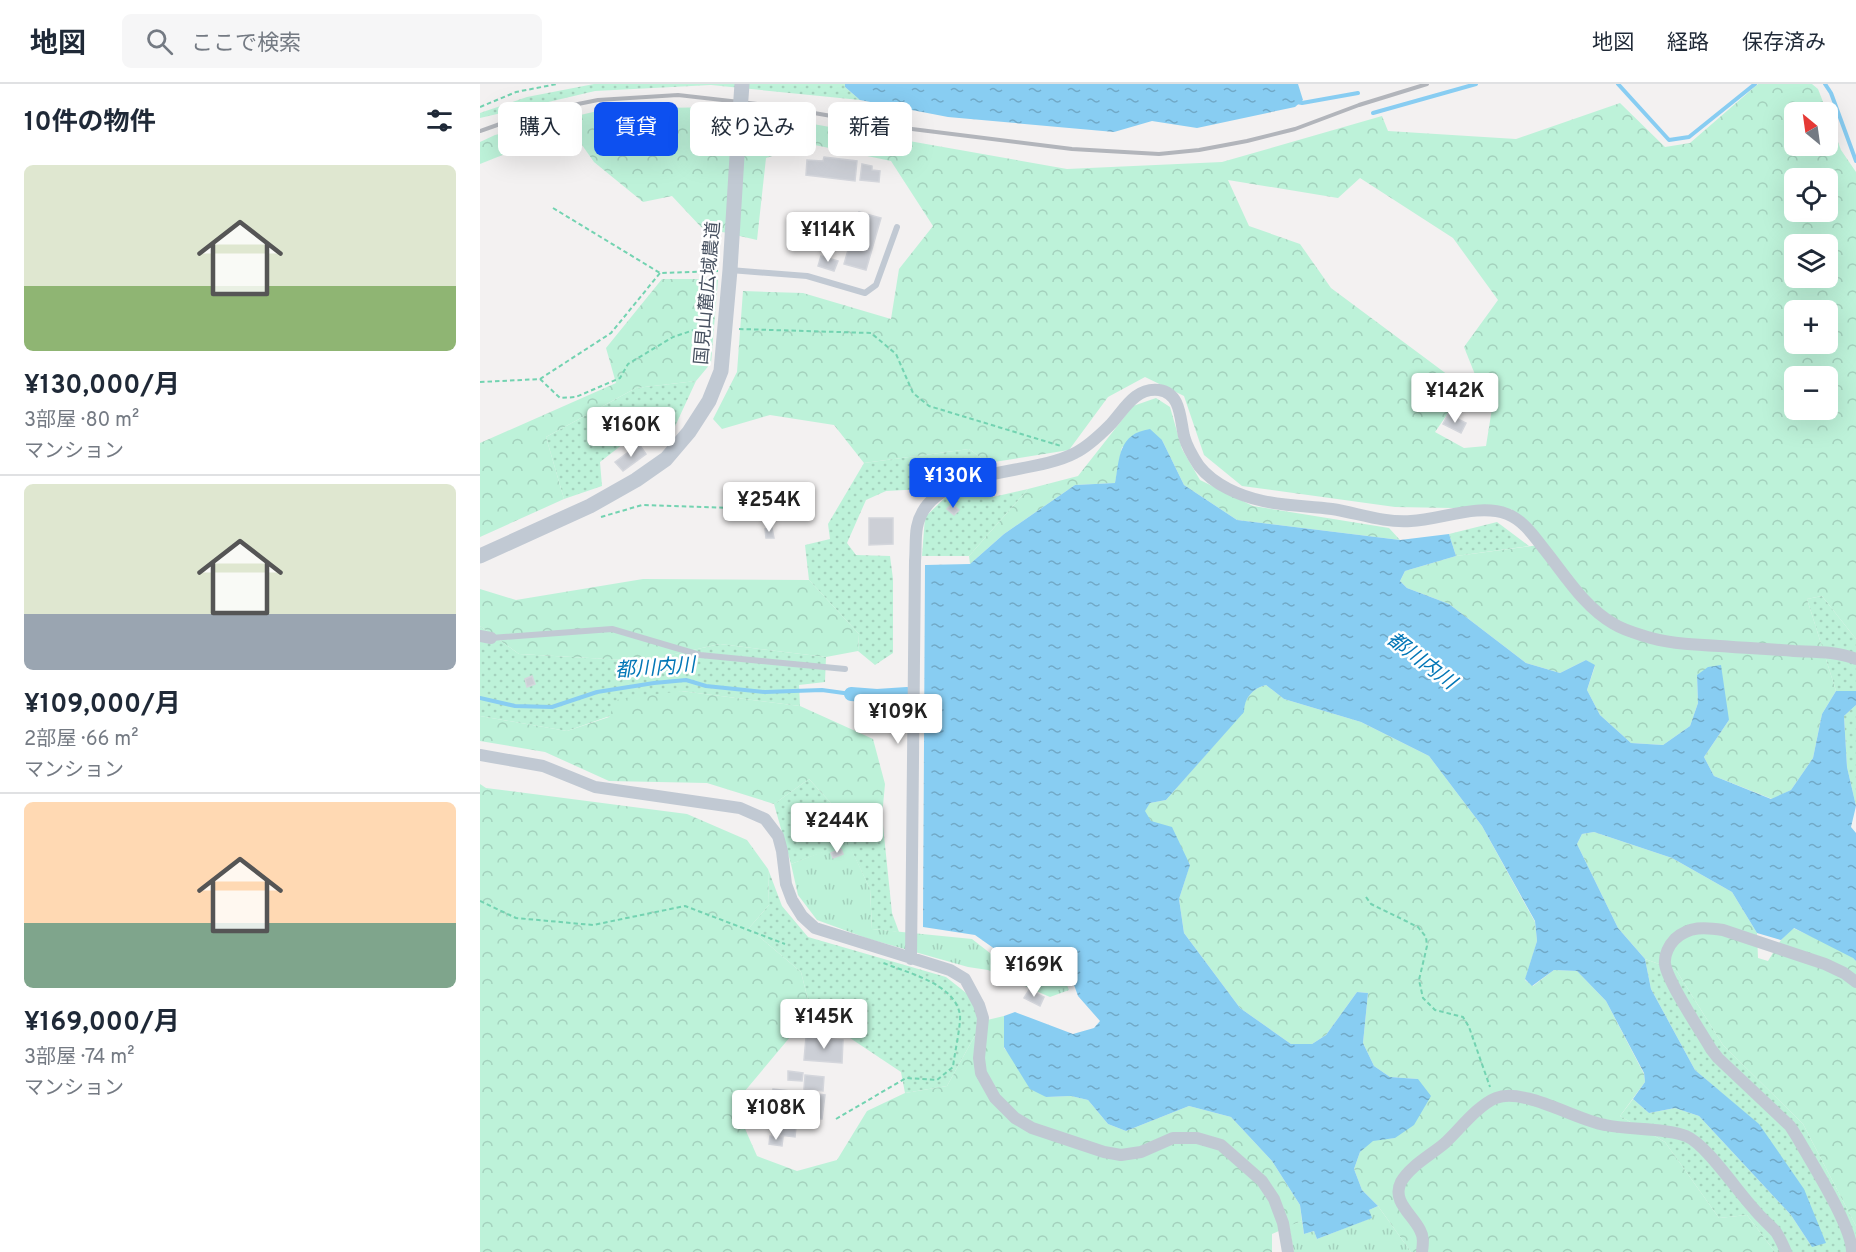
<!DOCTYPE html>
<html lang="ja">
<head>
<meta charset="utf-8">
<style>
  :root { --surface:#fff; --page:#f6f6f7; --text:#1f2937; --muted:#747a83; --line:#e0e1e3; --accent:#0d50f0 }
  body { margin:0; font-family:Overpass,"Noto Sans JP",sans-serif; background:var(--page); color:var(--text); height:100vh; display:flex; flex-direction:column; font-size:22px; white-space:nowrap }
  * { box-sizing:border-box; margin:0 }
  p { font-size:20px; color:var(--muted) }
  .icon { flex:none; width:33px; height:33px; fill:none; stroke:currentColor; stroke-width:2; stroke-linecap:round; stroke-linejoin:round }
  .map { position:relative; flex:1; overflow:hidden }
  .side { display:flex; flex-direction:column; background:var(--surface); width:480px }
  .side>* { flex:none }
  .guide { position:absolute; left:18px; top:18px; width:570px; height:54px; display:flex; gap:12px }
  .needle { width:39px; rotate:331deg }
  .tools { position:absolute; left:1304px; top:18px; display:grid; gap:12px }
  .tools a { display:grid; place-items:center; width:54px; height:54px; border-radius:9px; background:var(--surface); box-shadow:0 6px 24px #0002; font-size:30px }
  .price { position:absolute; translate:-50% -51px; padding:0 14px; border-radius:6px; background:#fff; color:#222; font-size:20px; line-height:39px; filter:drop-shadow(0 2px 3px #0008) }
  .price::after { content:''; position:absolute; left:50%; top:36px; width:18px; height:14px; margin-left:-9px; background:inherit; clip-path:polygon(0 0,100% 0,50% 100%) }
  .price.current { background:var(--accent); color:#fff }
  ul { padding:0; list-style:none }
  li { display:grid; align-content:center; gap:12px; height:318px; padding:0 24px }
  li+li { border-top:2px solid var(--line) }
  li span { display:grid; place-items:center; height:186px; border-radius:9px; color:#555 }
  li>.icon { margin-inline-start:auto }
  span .icon { width:108px; height:108px; fill:#fffc; stroke-width:1 }
  li b { font-size:26px }
  h2 { display:flex; justify-content:space-between; align-items:center; height:72px; padding:0 24px; font-size:26px }
  .tag { padding:0 21px; border-radius:9px; background:var(--surface); box-shadow:0 6px 24px #0002; font-size:21px; line-height:54px }
  .tag.current { background:var(--accent); color:#fff }
  header { display:flex; align-items:center; gap:36px; box-sizing:border-box; height:84px; padding:0 30px; background:var(--surface); border-bottom:2px solid var(--line) }
  header strong { font-size:28px }
  nav { display:flex; gap:33px; margin-inline-start:auto; font-size:21px }
  .search { width:420px; height:54px; background:var(--page); display:flex; align-items:center; gap:15px; box-sizing:border-box; padding:0 21px; border-radius:9px; color:var(--muted); font-size:22px }
  main { display:flex; flex:1; min-height:0 }
  .map>svg:first-child { display:block }
  .grass { fill:url(#grass-dots) }
  .forest { fill:url(#forest-crowns); fill-rule:evenodd }
  .park { fill:url(#park-tufts) }
  .water { fill:url(#water-ripples) }
  .lines { fill:none; stroke-linecap:round; stroke-linejoin:round }
  .stream { stroke:#88cdf2; stroke-width:4 }
  .canal { stroke:#88cdf2; stroke-width:14 }
  .building { fill:#cccfd6; stroke:#d4d6dc; stroke-width:1.5 }
  .path { stroke:#73d3b1; stroke-width:2; stroke-dasharray:4.5 3; stroke-linecap:butt }
  .service { stroke:#c1c9d3; stroke-width:6 }
  .minor { stroke:#c1c9d3; stroke-width:12 }
  .tertiary { stroke:#c1c9d3; stroke-width:15 }
  .rail { stroke:#b2b5bb; stroke-width:4 }
  .tertiary-bridge { stroke:#c1c9d3; stroke-width:15 }
  .labels { text-anchor:middle; stroke-width:5; stroke-linejoin:round; paint-order:stroke }
  .street-label { font-size:18px; fill:#475160; stroke:#fff }
  .water-label { font-size:20px; font-style:italic; fill:#0377b7; stroke:#fff }
</style>
</head>
<body>
<header>
<strong>地図</strong>
<div class="search"><svg class="icon" aria-label="search" viewBox="0 0 24 24"><circle cx="10" cy="10" r="6"/><path d="M15 15l6 6"/></svg>ここで検索</div>
<nav><a>地図</a><a>経路</a><a>保存済み</a></nav>
</header>
<main>
<section class="side">
<h2>10件の物件<svg class="icon" aria-label="filters" viewBox="0 0 24 24"><path d="M4 7h16M4 17h16"/><circle cx="9" cy="7" r="2"/><circle cx="15" cy="17" r="2"/></svg></h2>
<ul>
<li><span style="background:linear-gradient(#dfe7d0 65%,#8fb573 0)"><svg class="icon" aria-label="home" viewBox="0 0 24 24"><path d="M3 11l9-7 9 7M6 9v11h12V9"/></svg></span><div><b>¥130,000/月</b><p>3部屋 · 80 m²</p><p>マンション</p></div></li>
<li><span style="background:linear-gradient(#dfe7d0 70%,#9aa5b1 0)"><svg class="icon" aria-label="home" viewBox="0 0 24 24"><path d="M3 11l9-7 9 7M6 9v11h12V9"/></svg></span><div><b>¥109,000/月</b><p>2部屋 · 66 m²</p><p>マンション</p></div></li>
<li><span style="background:linear-gradient(#ffd9b3 65%,#7fa58c 0)"><svg class="icon" aria-label="home" viewBox="0 0 24 24"><path d="M3 11l9-7 9 7M6 9v11h12V9"/></svg></span><div><b>¥169,000/月</b><p>3部屋 · 74 m²</p><p>マンション</p></div></li>
</ul>
</section>
<div class="map">
<svg width="1376" height="1168" viewBox="0 0 1376 1168">
  <defs>
    <pattern id="grass-dots" width="8" height="8" patternUnits="userSpaceOnUse" patternTransform="scale(1.5)"><rect width="8" height="8" fill="#bdf2d9"/><path d="M2 2h.1M6 6h.1" fill="none" stroke="#a4d1bd" stroke-width="1.8" stroke-linecap="round"/></pattern>
    <pattern id="forest-crowns" width="20" height="18" patternUnits="userSpaceOnUse" patternTransform="scale(1.5)"><rect width="20" height="18" fill="#bdf2d9"/><path d="M2 6a3 3 0 1 1 6 0M12 15a3 3 0 1 1 6 0" fill="none" stroke="#a4d1bd"/></pattern>
    <pattern id="park-tufts" width="24" height="20" patternUnits="userSpaceOnUse" patternTransform="scale(1.5)"><rect width="24" height="20" fill="#bdf2d9"/><path d="M3 7l-1-3M5 7V3M7 7l1-3M15 17l-1-3M17 17v-4M19 17l1-3" fill="none" stroke="#a4d1bd"/></pattern>
    <pattern id="water-ripples" width="26" height="14" patternUnits="userSpaceOnUse" patternTransform="scale(1.5)"><rect width="26" height="14" fill="#88cdf2"/><path d="M2 4q2-2 4 0t4 0M15 11q2-2 4 0t4 0" fill="none" stroke="#71a9c7"/></pattern>
  </defs>
  <rect width="100%" height="100%" fill="#f3f1f1"/>
  <path class="grass" d="M114,0H365V3L380,16L231,1L115,7L0,34V29L47,13Z
    M216,297L191,351L170,339L120,378L122,402L84,415L66,353L156,304Z
    M489,365L508,379L444,405L406,407L386,416L367,459L376,471L410,472L413,495V569L395,581L378,567L379,550L329,496L325,461L350,455L348,440L384,379Z
    M506,399L513,413L548,405L489,472H442L445,433L468,411Z
    M1017,438L1049,462L976,472L969,450Z
    M1342,512L1376,555V607H1356L1327,515Z
    M0,542L39,570L163,577L240,560L346,573L345,598L319,601L320,622L201,607L87,647L0,632Z
    M1376,621V722L1367,683L1364,632Z
    M329,695L372,742L402,732L412,829L419,848L392,845L390,805L368,759L311,780L294,720Z
    M288,785L302,822L328,853L466,893L490,912L503,937L467,1002L425,1009L421,988L331,928L321,888L269,844L289,821Z
    M1165,875L1196,886L1243,961L1323,1040L1376,1142V1168H1295L1267,1131L1239,1134L1185,1058L1140,1032L1153,1015L1169,1029L1195,1024L1219,1032L1311,1131L1332,1163L1279,1041L1215,986L1171,905Z"/>
  <path class="forest" d="M1278,0H1332L1338,5L1347,28H1314V62H1347V29L1361,66L1376,88V555L1342,512L1327,515L1356,607L1342,630L1333,674L1311,706L1292,715L1234,692L1224,673L1249,636L1217,591L1218,619L1210,642L1183,661L1151,659L1120,631L1107,606L1115,582L1106,576L1080,589L1046,579L969,520L927,504L920,497L925,487L976,472L1067,460L1031,425L915,423L762,402L724,371L704,312L665,293L628,313L589,366L508,379L489,365L384,379L354,341L290,331L242,345L233,335L257,288L263,207L323,209L411,235L419,185L453,142L411,77L330,60L286,74L277,156L221,143L192,112L163,118L114,78L90,44L0,80V58L15,51L126,25L237,23L587,85L742,78L902,32L908,47L1036,55L1140,19L1185,63L1210,59ZM880,94L973,154L1018,216L984,263L996,293L1014,312L1006,362L984,364L955,348L973,322L968,291L851,204L820,160L769,142L748,96L858,114ZM1314,94H1347V128H1314ZM1314,160H1347V194H1314ZM1314,226H1347V260H1314ZM1314,292H1347V326H1314Z
    M182,195H238L231,279L216,297L156,304L66,353L84,415L0,453V359L136,299L126,264Z
    M676,314L690,323L702,365L720,396L773,422L909,444L920,456L757,436L704,401L682,356L642,363L635,399L595,401L524,450L490,480L489,472L548,405L598,392L653,322Z
    M163,495L329,496L379,550L378,567L346,573L240,560L163,577L39,570L0,542V505L36,516Z
    M786,601L804,615L881,638L949,672L1002,742L1055,838L1057,857L1045,896L1053,902L1074,886L1097,887L1126,917L1164,990L1165,998L1140,1032L1185,1058L1239,1134L1267,1131L1295,1168H931L898,1122L882,1106L874,1085L880,1068L892,1056L915,1054L938,995L910,993L894,982L883,959L888,909L877,908L846,951L832,960H811L760,924L704,849L699,815L710,780L670,737L664,727L670,719L686,716L763,628C764,614 773,604 786,601Z
    M201,607L320,622L393,655L405,700L402,732L372,742L329,695L294,720L227,699L129,697L65,668L0,657V632L87,647L129,633L136,616Z
    M0,700L6,704L207,730L267,756L288,785L289,821L269,844L321,888L331,928L254,1020L277,1072L317,1087L357,1076L387,1027L425,1009L467,1002L503,937L524,932V964L566,1013L591,1012L608,1016L628,1040L646,1047L709,1022L751,1033L792,1077L820,1121L822,1137L792,1150V1168H0Z
    M1114,748L1192,774L1252,808L1277,849L1278,874L1288,877L1301,856L1313,844L1368,869L1376,877V1142L1323,1040L1243,961L1196,886L1165,875L1138,844L1097,760L1102,750Z"/>
  <path class="park" d="M368,758L390,805L392,845L492,855L524,880L578,879L589,906L570,913L508,886L488,883L389,855L337,836L318,811L311,780Z
    M898,1122L931,1168H814L809,1142L822,1137L824,1150L834,1147L837,1155L891,1134L889,1126Z"/>
  <path class="water" d="M365,0H818L823,16L815,23L717,44L672,37L634,48L468,33L380,16L365,3Z
    M670,345L682,356L704,401L757,436L920,456L969,450L976,472L925,487L920,497L927,504L969,520L1046,579L1080,589L1106,576L1115,581L1107,606L1120,631L1151,659L1183,661L1210,642L1218,619L1217,591L1228,583L1241,581L1249,636L1224,673L1234,692L1291,715L1311,706L1333,674L1342,630L1356,607H1376V621L1364,632L1367,683L1376,722L1371,743L1376,749V877L1373,874L1314,844L1301,856L1277,849L1252,808L1192,774L1114,748L1102,750L1097,760L1138,844L1165,875L1171,905L1215,986L1279,1040L1324,1105L1346,1159L1332,1163L1311,1131L1219,1032L1195,1024L1169,1029L1153,1015L1165,998L1164,989L1126,917L1097,887L1074,886L1052,902L1045,895L1057,857L1055,837L1002,742L949,672L881,638L804,615L786,601C773,604 764,614 764,628L686,716L670,719L665,727L671,737L692,743L710,781L699,815L704,849L760,924L811,960H832L846,951L877,908L888,909L883,959L894,982L910,993L938,995L951,1012L934,1041L915,1054L893,1057L880,1068L874,1085L882,1106L898,1122L889,1126L892,1134L837,1155L834,1147L824,1150L820,1121L792,1077L751,1033L709,1022L646,1047L628,1040L608,1016L591,1012L566,1013L550,1005L524,963V932L535,928L593,950L614,944L620,937L598,912L587,881L576,872L529,875L495,851L443,843L445,481L490,480L524,450L595,401L635,399C640,373 638,350 670,345Z"/>
  <g class="lines">
    <path class="stream" d="M1138,0L1189,56L1209,53L1275,0
      M1345,0L1351,9L1376,77
      M817,18L822,19L878,9
      M893,29L996,0
      M0,614L35,622L72,623L117,608L174,599L206,596L226,602L285,608L342,606L371,610"/>
    <path class="canal" d="M371,610L397,612L427,610"/>
  </g>
  <path class="building" d="M344,73L377,77L375,97L326,91L327,76L343,77Z
    M382,80L392,82V86L400,87L399,98L380,96Z
    M379,128L401,134L386,186L364,180Z
    M341,172L358,177L354,187L338,182Z
    M968,330L986,339L981,349L963,340Z
    M159,360L166,370L143,387L135,378Z
    M472,420L479,426L474,431L467,425Z
    M389,434H413V460L389,461Z
    M292,444L294,454H286L285,445Z
    M52,592L55,600L47,603L45,595Z
    M361,765L363,770L353,774L351,769Z
    M549,906L564,913L560,922L544,914Z
    M326,953L363,956L362,979L324,976Z
    M308,987L323,989L322,997L308,996Z
    M325,991L344,993L343,1007L324,1005Z
    M293,1005L345,1011L342,1035L317,1033L315,1053L292,1050L294,1030H291Z
    M290,1052L303,1053L302,1062L289,1060Z"/>
  <g class="lines">
    <path class="path" d="M0,23L36,8L77,0
      M73,124L180,189L238,187
      M259,245L391,249L416,270L433,309L449,322L581,362
      M60,295L80,314L96,313L140,294L148,280L193,253L217,245H232
      M0,298L60,295L131,249L180,189
      M121,433L162,421L283,425
      M886,813L891,820L938,843L946,853L947,862L939,896L943,914L955,926L983,933L989,943L1010,1003
      M0,817L36,834L113,841L205,822L305,860
      M356,1035L426,994L457,996L473,983C474,972 481,941 480,931C475,899 427,889 401,878"/>
    <path class="service" d="M250,186L327,192L385,209L396,201L417,143
      M11,554L132,545L220,571L365,585"/>
    <path class="minor" d="M0,552L11,554
      M0,671L63,682L115,703L260,724L285,735L298,752L302,767L306,800L312,816L322,832L335,844L470,886L485,895L499,921L503,934L499,974L501,989L515,1014L535,1034L552,1044L624,1068L641,1071L661,1068L693,1054H717L741,1061L782,1097L794,1115L803,1139L808,1168
      M431,875L435,477C436,466 435,453 437,443C449,382 550,393 595,369C607,363 620,351 630,341C644,326 655,303 679,306C701,309 700,335 704,352C707,363 713,373 719,382C734,401 760,412 783,417C806,422 829,422 852,425C878,429 903,439 931,437C960,436 998,419 1027,430C1043,436 1054,452 1064,465C1085,491 1104,523 1134,540C1145,547 1159,550 1171,554C1193,560 1217,561 1240,562C1264,564 1289,565 1314,567C1335,568 1356,567 1376,575
      M942,1168C943,1160 944,1153 940,1146C933,1131 911,1117 921,1098C930,1082 951,1071 965,1059C979,1046 998,1021 1016,1014C1043,1003 1096,1036 1125,1041C1148,1046 1186,1044 1206,1052C1226,1060 1257,1107 1274,1125C1280,1133 1289,1140 1296,1148C1300,1154 1303,1161 1306,1168
      M1372,1168C1372,1142 1331,1078 1317,1053L1310,1042L1238,974L1231,965C1220,946 1188,899 1185,880C1184,871 1189,861 1195,855C1209,842 1225,843 1243,846L1345,880L1364,889L1376,898"/>
    <path class="tertiary" d="M0,472L110,422L156,396L186,375L209,348L229,317L241,287L250,186L258,56"/>
    <path class="rail" d="M0,47L20,40L73,25L118,16L198,11L287,21L416,43L592,65L679,70L719,66L767,57L815,45L879,21L947,0"/>
    <path class="tertiary-bridge" d="M258,56L262,0"/>
  </g>
  <g class="labels">
    <g class="street-label">
      <text transform="translate(227 209) rotate(-85)" y="6">国見山麓広域農道</text>
    </g>
    <g class="water-label">
      <text transform="translate(942 576) rotate(37)" y="7">都川内川</text>
      <text transform="translate(175 583) rotate(-4)" y="7">都川内川</text>
    </g>
  </g>
</svg>
<div class="tools">
<a><svg class="needle" viewBox="-14 -14 28 28"><path d="M0-13l5 13h-10z" fill="#e53935"/><path d="M0 13l5-13h-10z" fill="#747a83"/></svg></a>
<a><svg class="icon" aria-label="locate" viewBox="0 0 24 24"><circle cx="12" cy="12" r="6"/><path d="M12 2v4M12 18v4M2 12h4M18 12h4"/></svg></a>
<a><svg class="icon" aria-label="layers" viewBox="0 0 24 24"><path d="M12 4l9 5-9 5-9-5zM3 14l9 5 9-5"/></svg></a>
<a>+</a>
<a>−</a>
</div>
<b class="price" style="left:348px;top:179px">¥114K</b>
<b class="price" style="left:975px;top:340px">¥142K</b>
<b class="price" style="left:151px;top:374px">¥160K</b>
<b class="price current" style="left:473px;top:425px">¥130K</b>
<b class="price" style="left:289px;top:449px">¥254K</b>
<b class="price" style="left:418px;top:661px">¥109K</b>
<b class="price" style="left:357px;top:770px">¥244K</b>
<b class="price" style="left:554px;top:914px">¥169K</b>
<b class="price" style="left:344px;top:966px">¥145K</b>
<b class="price" style="left:296px;top:1057px">¥108K</b>
<div class="guide">
<a class="tag">購入</a>
<a class="tag current">賃貸</a>
<a class="tag">絞り込み</a>
<a class="tag">新着</a>
</div>
</div>
</main>
</body>
</html>
